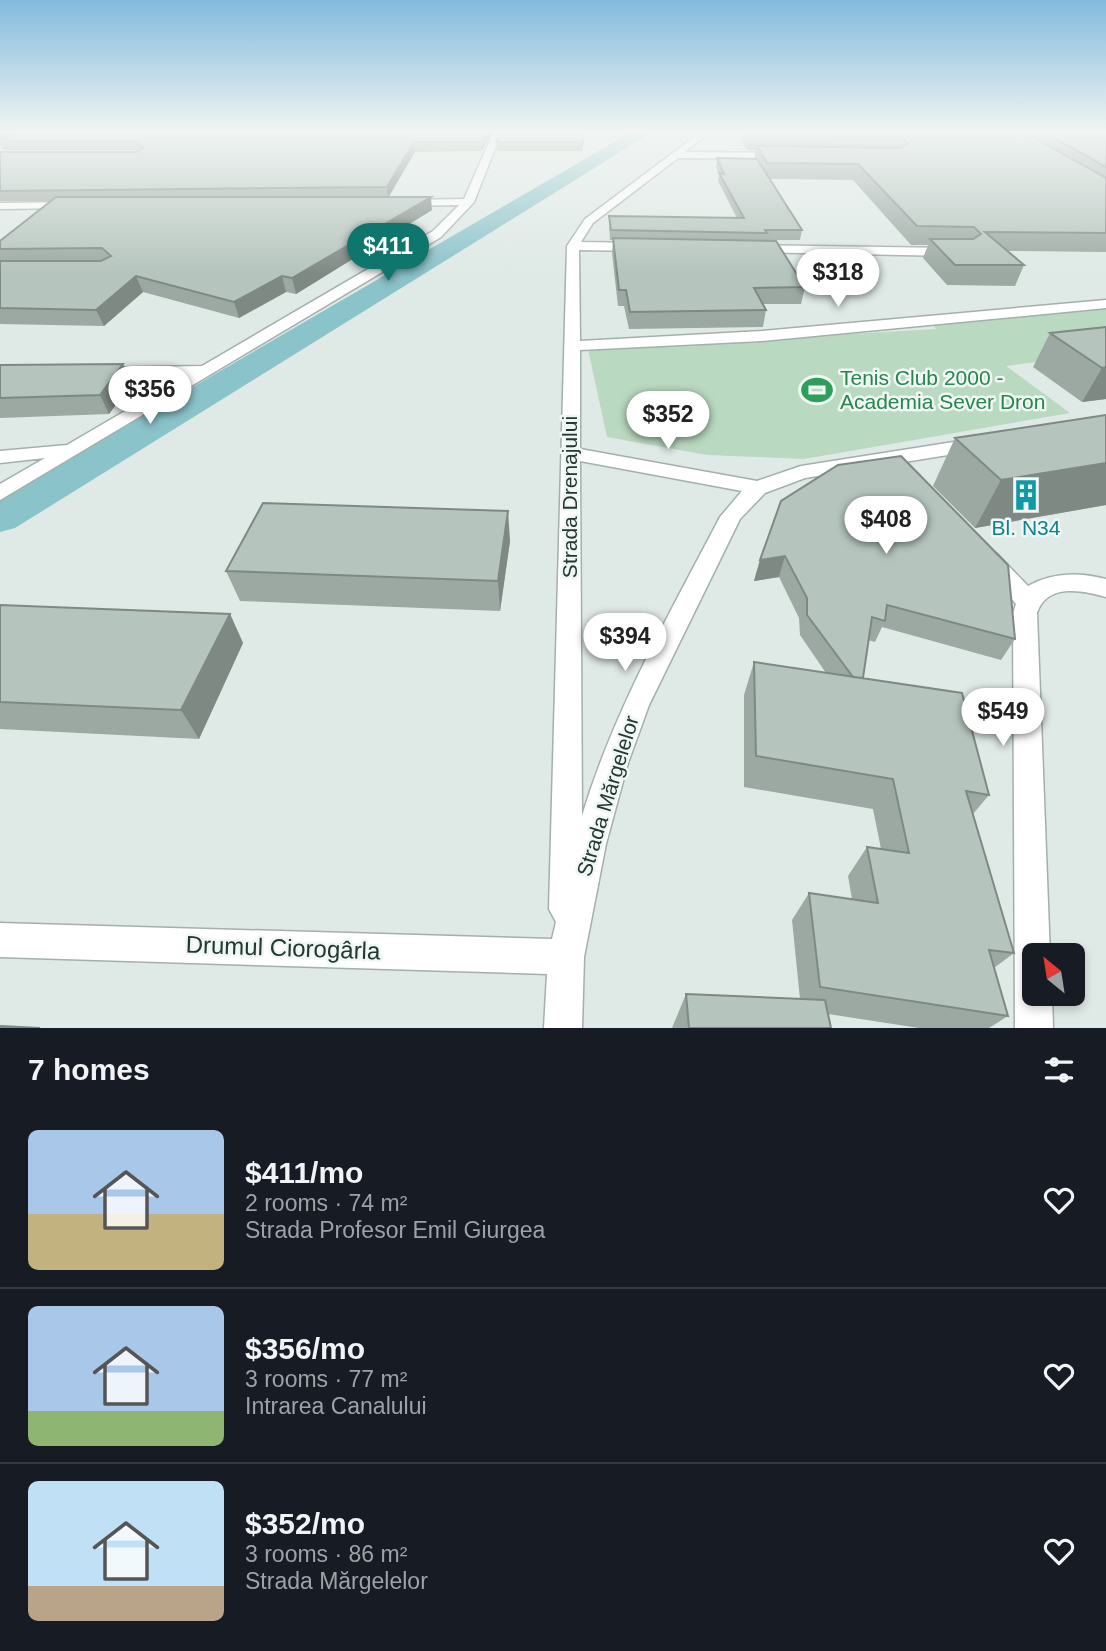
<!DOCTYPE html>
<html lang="en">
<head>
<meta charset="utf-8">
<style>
  :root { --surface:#171b24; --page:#20242c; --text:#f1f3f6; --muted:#9ea1a6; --line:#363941; --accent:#0f766e }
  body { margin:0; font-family:Helvetica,sans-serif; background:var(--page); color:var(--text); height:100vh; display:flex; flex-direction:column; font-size:26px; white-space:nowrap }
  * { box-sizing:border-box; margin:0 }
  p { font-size:23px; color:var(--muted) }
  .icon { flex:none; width:38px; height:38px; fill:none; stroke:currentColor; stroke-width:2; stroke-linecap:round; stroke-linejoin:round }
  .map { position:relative; height:1028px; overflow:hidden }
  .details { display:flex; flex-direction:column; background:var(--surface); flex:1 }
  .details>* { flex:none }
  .needle { width:46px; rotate:330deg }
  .buttons { position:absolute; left:1022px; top:943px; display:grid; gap:14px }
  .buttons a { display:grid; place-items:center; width:63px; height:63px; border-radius:10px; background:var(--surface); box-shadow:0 4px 10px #0003; font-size:35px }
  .price { position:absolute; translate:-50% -60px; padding:0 16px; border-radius:24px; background:#fff; color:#222; font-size:23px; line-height:46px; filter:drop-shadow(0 2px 4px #0008) }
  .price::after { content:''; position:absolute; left:50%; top:42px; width:21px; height:16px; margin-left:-10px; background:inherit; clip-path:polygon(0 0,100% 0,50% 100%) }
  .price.selected { background:var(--accent); color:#fff }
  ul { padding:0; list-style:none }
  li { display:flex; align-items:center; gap:21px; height:175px; padding:0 28px }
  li+li { border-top:2px solid var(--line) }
  li span { display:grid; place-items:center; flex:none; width:196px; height:140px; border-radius:10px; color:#555 }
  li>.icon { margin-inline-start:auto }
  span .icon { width:84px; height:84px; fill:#fffc; stroke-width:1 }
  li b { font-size:30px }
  h2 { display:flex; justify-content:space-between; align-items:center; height:84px; padding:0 28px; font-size:30px }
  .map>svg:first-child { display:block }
  .green { fill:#bad9c1 }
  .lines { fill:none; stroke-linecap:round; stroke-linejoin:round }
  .canal { fill:#8bc3ca; fill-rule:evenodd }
  .minor-casing { stroke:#a3b0ab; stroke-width:3 }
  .minor { fill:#fff; fill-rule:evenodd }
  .wall { fill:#9ca9a3 }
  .shaded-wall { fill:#7f8984 }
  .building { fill:#b5c4bd; stroke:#7f8984; stroke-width:2 }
  .labels { text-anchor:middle; stroke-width:5; stroke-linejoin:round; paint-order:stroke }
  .leisure-label { font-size:21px; fill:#27864d; stroke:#eff6f3; text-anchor:start }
  .street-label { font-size:21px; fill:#223831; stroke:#eff6f3 }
  .culture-label { font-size:21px; fill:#0d838f; stroke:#eff6f3 }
  .near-street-label { font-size:24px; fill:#223831; stroke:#eff6f3 }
</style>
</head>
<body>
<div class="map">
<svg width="1106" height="1028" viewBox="0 0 1106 1028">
  <rect width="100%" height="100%" fill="#dfe9e5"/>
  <path class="green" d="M1106,300V353L1006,366L1070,413L804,459L707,455L607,437L588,349L936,329L927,318Z"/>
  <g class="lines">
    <path class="canal" d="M633,131H654L15,528L0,532V499Z"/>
    <defs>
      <path id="minor" d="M494,131H502L474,202L441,237L0,500V484L45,458L0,463V451L67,445L185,376H99L91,371L93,368L202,366L433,231L459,205L405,206L400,203L405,200L464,199Z
        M702,131H711L685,152L782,153L787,156L782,159L678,158L593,223L581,242L641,243L647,247L641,251L579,250L580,341L762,331L1106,300V308L762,341L580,350V449L757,481L801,466L979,438L988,444L979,450L805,478L765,493L740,519L649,705L628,763L606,844L584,957L582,1028H544L547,974L0,957V923L552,939L556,922L549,909L567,246L585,219ZM580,461L742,491L720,517C669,615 614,710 582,816Z
        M0,203L75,202L80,205L75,208L0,209Z
        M753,245L952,248L958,252L952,256L749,252V246Z
        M989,552L997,554L1028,586C1053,572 1079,572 1106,579V597C1082,590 1047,583 1037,613L1050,956H1034V994H1052L1053,1028H1015L1013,613L1016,604L978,560L981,554Z"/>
    </defs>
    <use href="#minor" class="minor-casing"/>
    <use href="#minor" class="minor"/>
  </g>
  <path class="wall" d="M21,131H493L482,151L415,152L389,197L432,210L296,294L286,292L239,318L143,292L104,326L0,324V241L52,201H0V152H136L139,150H3L0,144V141Z
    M500,131H586L582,151H497L496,142Z
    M743,131H1106V252L1007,251L1024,265L1015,286L947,285L923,258L928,245H911L853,180L770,179L802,230L800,240H765L805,287L801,304H763L766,310L763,327L629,329L624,306H618L612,253L613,240H610L609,225V216L737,218L718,181L719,174L716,167L717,158L754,159L756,150H747L741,141Z
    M1106,327V399L1082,402L1033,367L1050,333Z
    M0,365L132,383L109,414L0,418Z
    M1106,415V505L975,528L933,486L955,438Z
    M781,501L1015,639L1001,660L882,627L875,642L868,640L863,678L989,795L973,814L1014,953L994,968L1008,1016L989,1028H919L828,1014L831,1028H672L686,994L800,999L792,920L809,893L852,899L848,876L867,847L881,849L873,809L744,787V695L754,662L826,673L800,635L799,618L779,577L754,581L760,560Z
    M510,541L500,611L240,601L226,571Z
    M0,605L230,614L243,643L199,739L0,729Z"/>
  <path class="shaded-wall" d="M0,131H21L0,140Z
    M488,131H493L482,151V142Z
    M584,131H586L582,151V142Z
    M414,142L415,152L388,197L387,187Z
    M431,197L432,210L296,294L292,278Z
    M136,276L143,292L104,326L96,310Z
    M282,276L286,292L239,318L234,302Z
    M123,364L132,383L109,414L100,395Z
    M1106,367V399L1082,402L1102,368Z
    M1106,463V505L975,528L1001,480Z
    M508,511L510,541L500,611L498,581Z
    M785,556L779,577L754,581L760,560Z
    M230,614L243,643L199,739L181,710Z"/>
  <path class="building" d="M21,131H488L482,142H414L387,187L0,191V152H136L143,148L136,141H0Z
    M500,131H584L582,142H496Z
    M747,131H1022L1106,178V233L985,232L1024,265H955L930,239H973L981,234L974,227L917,226L858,164L767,163L757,146L901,148L908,143L902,137L750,135Z
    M1042,131H1106V167Z
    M717,158L757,159L802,230H765L767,233L611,230L609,216L744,218L719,173L724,174Z
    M56,197H431L292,278L282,276L234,302L136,276L96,310L0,308V261H101L111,256L102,248L0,249V241Z
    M613,238L776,241L805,287L754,288L766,310L630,312L626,290H619Z
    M1106,327V367L1102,368L1050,333Z
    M123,364L100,395L0,398V365Z
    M1106,415V463L1001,480L955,438Z
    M901,456L1008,565L1015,639L887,605L885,621L872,617L863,678L853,677L807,615V598L785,556L760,560L781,501L838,465Z
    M263,503L508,511L498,581L226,571Z
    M0,605L230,614L181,710L0,702Z
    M754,662L962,693L989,795L966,791L1014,953L989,950L1008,1016L820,987L809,893L878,903L867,847L909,853L893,779L756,756Z
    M686,994L825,1000L831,1028H689Z
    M1,1026L40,1028H0Z"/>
  <linearGradient id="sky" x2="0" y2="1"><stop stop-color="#83badc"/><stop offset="0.48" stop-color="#f1f5f3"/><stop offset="1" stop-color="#f1f5f3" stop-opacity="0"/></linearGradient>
  <rect width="1106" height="274" fill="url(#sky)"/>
  <defs>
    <symbol id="stadium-bare" viewBox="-9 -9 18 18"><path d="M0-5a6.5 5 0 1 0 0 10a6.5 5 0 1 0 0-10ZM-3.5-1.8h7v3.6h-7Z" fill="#2e9e5b" stroke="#eff6f3" stroke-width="2.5" paint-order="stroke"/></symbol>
    <symbol id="building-bare" viewBox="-9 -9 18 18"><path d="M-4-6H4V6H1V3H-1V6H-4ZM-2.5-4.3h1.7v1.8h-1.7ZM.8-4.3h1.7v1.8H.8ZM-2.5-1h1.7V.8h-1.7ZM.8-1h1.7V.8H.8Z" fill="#0f9aa8" stroke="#eff6f3" stroke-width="2.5" paint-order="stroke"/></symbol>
  </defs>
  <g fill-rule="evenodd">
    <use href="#stadium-bare" x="795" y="368" width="44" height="44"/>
    <use href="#building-bare" x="1004" y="473" width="44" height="44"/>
  </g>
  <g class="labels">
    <g class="leisure-label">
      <text x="840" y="385">Tenis Club 2000 -<tspan x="840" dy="24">Academia Sever Dron</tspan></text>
    </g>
    <g class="street-label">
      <text transform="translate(570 497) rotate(-90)" y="7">Strada Drenajului</text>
      <text transform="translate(608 796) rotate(-73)" y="7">Strada Mărgelelor</text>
    </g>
    <g class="culture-label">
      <text x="1026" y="535">Bl. N34</text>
    </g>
    <g class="near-street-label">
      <text transform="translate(283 948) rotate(2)" y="8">Drumul Ciorogârla</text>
    </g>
  </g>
</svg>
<div class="buttons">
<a><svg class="needle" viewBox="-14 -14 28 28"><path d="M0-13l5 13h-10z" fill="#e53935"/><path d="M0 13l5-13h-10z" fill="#9ea1a6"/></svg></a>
</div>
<b class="price selected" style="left:388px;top:283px">$411</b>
<b class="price" style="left:838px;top:309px">$318</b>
<b class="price" style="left:150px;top:426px">$356</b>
<b class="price" style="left:668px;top:451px">$352</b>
<b class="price" style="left:886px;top:556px">$408</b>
<b class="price" style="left:625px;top:673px">$394</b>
<b class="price" style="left:1003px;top:748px">$549</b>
</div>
<section class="details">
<h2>7 homes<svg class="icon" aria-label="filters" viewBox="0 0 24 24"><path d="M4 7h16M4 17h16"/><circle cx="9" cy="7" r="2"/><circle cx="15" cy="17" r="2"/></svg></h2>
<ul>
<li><span style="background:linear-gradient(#a9c7e8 60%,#c2b280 0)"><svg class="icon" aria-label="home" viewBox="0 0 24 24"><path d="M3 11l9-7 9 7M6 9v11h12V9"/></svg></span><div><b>$411/mo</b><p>2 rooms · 74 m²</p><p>Strada Profesor Emil Giurgea</p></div><svg class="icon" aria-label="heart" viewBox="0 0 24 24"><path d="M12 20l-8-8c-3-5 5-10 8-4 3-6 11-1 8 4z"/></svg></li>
<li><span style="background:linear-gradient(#a9c7e8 75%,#8fb573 0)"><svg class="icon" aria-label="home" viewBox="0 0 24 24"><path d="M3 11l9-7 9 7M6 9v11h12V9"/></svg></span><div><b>$356/mo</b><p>3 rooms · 77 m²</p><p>Intrarea Canalului</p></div><svg class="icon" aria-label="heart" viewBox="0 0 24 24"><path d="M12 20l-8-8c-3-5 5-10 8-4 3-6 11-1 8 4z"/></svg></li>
<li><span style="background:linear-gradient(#bfe0f5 75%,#b9a48a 0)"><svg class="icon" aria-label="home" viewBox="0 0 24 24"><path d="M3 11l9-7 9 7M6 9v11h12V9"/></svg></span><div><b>$352/mo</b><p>3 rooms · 86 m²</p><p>Strada Mărgelelor</p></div><svg class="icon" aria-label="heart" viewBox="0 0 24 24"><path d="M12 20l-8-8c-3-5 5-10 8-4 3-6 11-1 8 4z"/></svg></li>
</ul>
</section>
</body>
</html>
